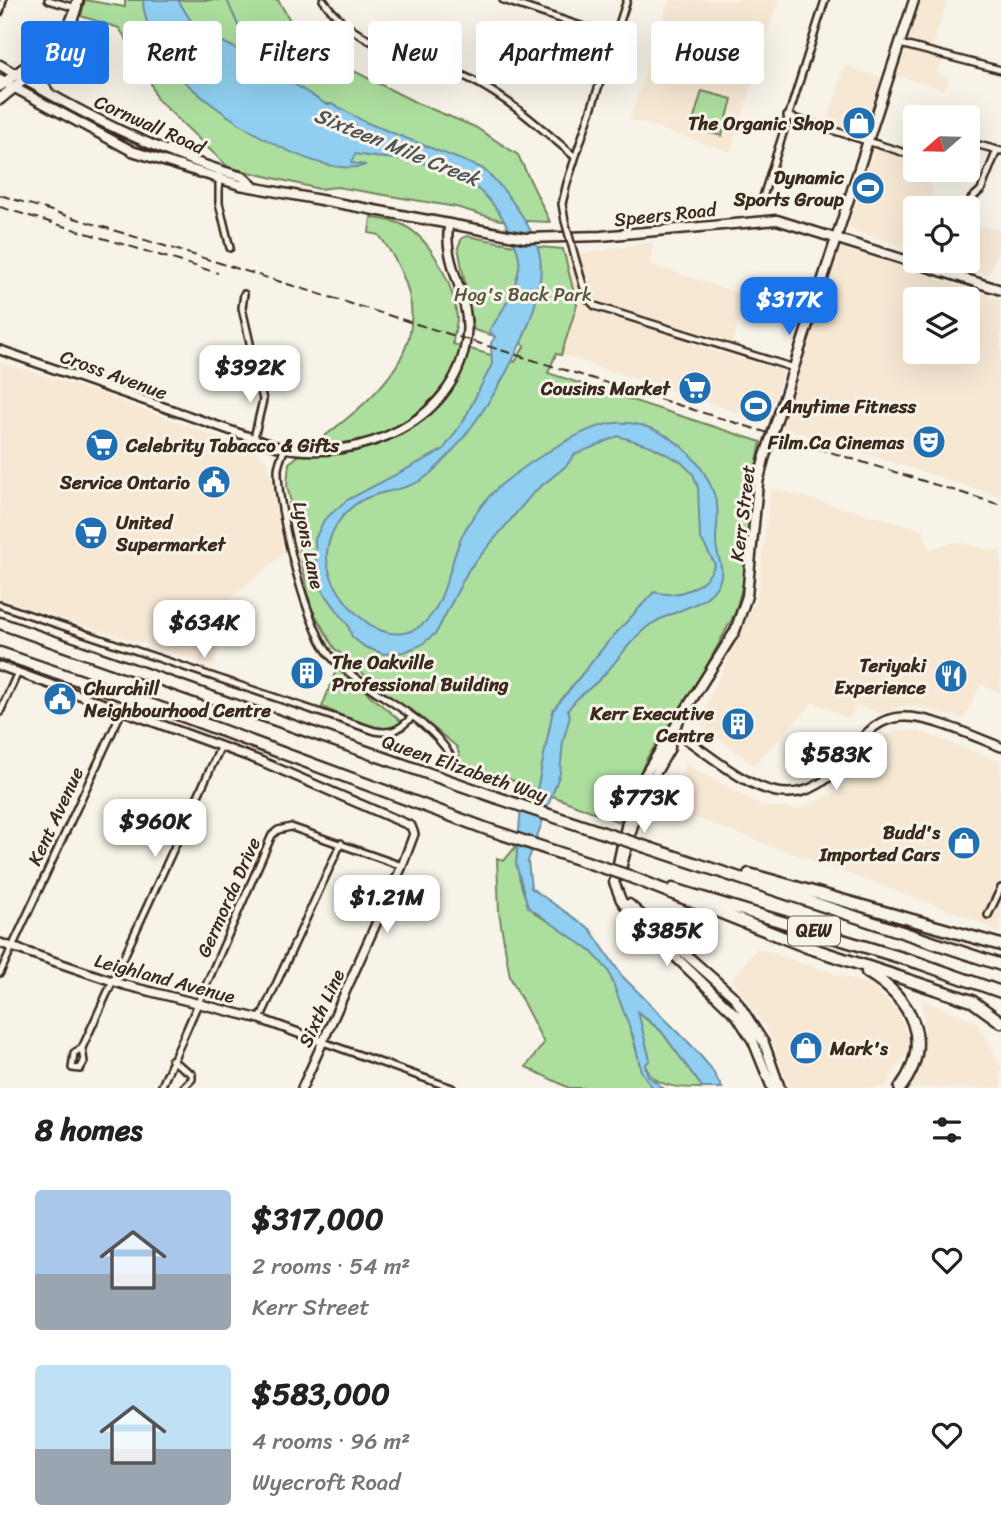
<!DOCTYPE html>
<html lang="en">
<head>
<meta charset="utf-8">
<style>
  :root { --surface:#fff; --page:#f6f6f6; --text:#222; --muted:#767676; --accent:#1a73e8 }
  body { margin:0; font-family:Sriracha,sans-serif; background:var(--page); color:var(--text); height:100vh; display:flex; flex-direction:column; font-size:26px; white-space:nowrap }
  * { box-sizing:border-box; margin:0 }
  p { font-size:23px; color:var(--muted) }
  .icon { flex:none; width:38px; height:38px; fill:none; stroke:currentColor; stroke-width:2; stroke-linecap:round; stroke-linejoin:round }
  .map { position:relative; height:1088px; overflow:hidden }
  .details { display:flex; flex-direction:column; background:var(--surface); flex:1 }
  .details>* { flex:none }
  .hud { position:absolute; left:21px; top:21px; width:959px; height:63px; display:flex; gap:14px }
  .needle { width:46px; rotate:250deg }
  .buttons { position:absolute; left:903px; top:105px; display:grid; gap:14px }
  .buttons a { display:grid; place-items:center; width:77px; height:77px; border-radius:7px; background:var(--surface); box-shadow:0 7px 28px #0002; font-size:35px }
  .price { position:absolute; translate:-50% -60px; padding:0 16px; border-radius:14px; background:#fff; color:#222; font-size:23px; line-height:46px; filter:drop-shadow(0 2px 4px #0008) }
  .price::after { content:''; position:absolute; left:50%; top:42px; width:21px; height:16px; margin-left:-10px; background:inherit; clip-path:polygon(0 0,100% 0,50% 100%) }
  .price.selected { background:var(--accent); color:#fff }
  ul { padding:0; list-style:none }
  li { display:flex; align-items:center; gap:21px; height:175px; padding:0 35px }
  li span { display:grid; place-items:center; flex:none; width:196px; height:140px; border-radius:7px; color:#555 }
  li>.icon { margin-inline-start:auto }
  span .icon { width:84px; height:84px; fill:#fffc; stroke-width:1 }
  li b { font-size:30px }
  h2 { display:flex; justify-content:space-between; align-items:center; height:84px; padding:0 35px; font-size:30px }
  .tag { padding:0 24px; border-radius:7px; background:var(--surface); box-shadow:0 7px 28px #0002; font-size:24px; line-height:63px }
  .tag.selected { background:var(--accent); color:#fff }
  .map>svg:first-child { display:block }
  .built { fill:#f7e8d4; fill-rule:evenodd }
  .green { fill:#acde9e; stroke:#74845e; stroke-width:2 }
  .water { fill:#90cff1; stroke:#6e8d9d; stroke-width:2 }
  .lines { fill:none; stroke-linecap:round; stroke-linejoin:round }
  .stream { stroke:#6e8d9d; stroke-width:2 }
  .minor-casing { stroke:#3b2a1e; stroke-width:10 }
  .tertiary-casing { stroke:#3b2a1e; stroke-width:12 }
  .secondary-casing { stroke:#3b2a1e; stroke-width:13 }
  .primary-casing { stroke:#3b2a1e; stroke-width:14 }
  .motorway-casing { stroke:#3b2a1e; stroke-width:15 }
  .minor { stroke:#f7f3e8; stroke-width:5 }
  .tertiary { stroke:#f7f3e8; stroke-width:7 }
  .secondary { stroke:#f7f3e8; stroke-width:8 }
  .primary { stroke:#f7f3e8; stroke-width:9 }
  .motorway { stroke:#f7f3e8; stroke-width:10 }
  .rail { stroke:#3b2a1e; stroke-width:2; stroke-dasharray:10 5; stroke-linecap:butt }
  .minor-bridge-casing { stroke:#3b2a1e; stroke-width:10; stroke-linecap:butt }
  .motorway-bridge-casing { stroke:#3b2a1e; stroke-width:15; stroke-linecap:butt }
  .minor-bridge { stroke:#f7f3e8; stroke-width:5 }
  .motorway-bridge { stroke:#f7f3e8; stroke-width:10 }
  .labels { text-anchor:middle; stroke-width:6; stroke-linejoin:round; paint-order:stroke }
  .shield { fill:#f7f3e8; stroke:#73665b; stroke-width:2 }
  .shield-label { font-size:18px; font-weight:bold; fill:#3b2a1e }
  .poi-label { font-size:19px; font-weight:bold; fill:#3b2a1e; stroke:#f7f3e8; text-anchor:end }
  .street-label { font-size:19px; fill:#3b2a1e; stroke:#f7f3e8 }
  .park-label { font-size:19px; fill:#57573e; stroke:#f7f3e8 }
  .water-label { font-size:21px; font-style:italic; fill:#505353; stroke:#f7f3e8 }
</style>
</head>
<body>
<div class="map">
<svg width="1001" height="1088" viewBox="0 0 1001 1088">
  <rect width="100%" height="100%" fill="#f7f3e8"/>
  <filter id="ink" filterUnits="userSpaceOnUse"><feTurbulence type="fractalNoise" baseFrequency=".0143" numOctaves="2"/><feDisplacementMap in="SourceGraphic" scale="14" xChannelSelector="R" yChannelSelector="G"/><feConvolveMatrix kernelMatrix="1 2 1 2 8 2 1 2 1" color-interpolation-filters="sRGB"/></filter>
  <g filter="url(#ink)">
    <path class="built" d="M669,0H778L731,152L630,119Z
      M920,0H947L932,49L945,56L937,73L949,78L944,90L897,75Z
      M845,65L881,78L863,135L826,125Z
      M874,149L915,162V170H932L931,208H915V251L848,228Z
      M968,226L1001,230V242L989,275L946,261H968Z
      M653,242L650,264L747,296L732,343L701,332L693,345L784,371L767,422L561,355L574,293L565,256Z
      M840,247L1001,300V497L781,427ZM915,299H968V352H915Z
      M0,362L105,395L255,451L268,462L284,553L233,597L214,666L0,599Z
      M771,488L924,530L928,549L957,542L1001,552V693L980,684L964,719L907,705L883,714L857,706L848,719L814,702L754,765L698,723L757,597Z
      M895,730L917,731L1001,761V933L973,919L667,808L686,764L762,806L799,809L841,790L862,756Z
      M757,948L872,986L898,1012L912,1045L884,1088H789L768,1031L732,980Z
      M922,1000L977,1022L1001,1067V1088H908L925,1047Z"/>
    <path class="green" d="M85,0L125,7V0H278L294,27L332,60L417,103L475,127L518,155L550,222L500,220L456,207L337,187L319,189L228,167L156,98L147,72L119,28L81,16Z
      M671,40L713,49L718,56L754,68L753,72L714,59L708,68L689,62L690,52L669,45Z
      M702,91L732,99L722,136L691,128Z
      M371,217C381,220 393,220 403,225C432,239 454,286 457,317C457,326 453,335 453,344L515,362L525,345L474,330L458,247L462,238L467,236L514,245L563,249L577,305L561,355L556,354L548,373L761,442L754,475L748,566L735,613L701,677L647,758L619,822L501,776L462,765L457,747L412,710L400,706L334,648L311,607L289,503H291L287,486L289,463C372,400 461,345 379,235L369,233Z
      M337,668L402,722C383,741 344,715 322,707Z
      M517,845C516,867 520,894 534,912C538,917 547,920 553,923C572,936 592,949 607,968C633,1003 628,1054 654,1088H569L526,1067L544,1043L510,977L499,913L497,858L504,861Z
      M637,1012L661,1031L703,1088C679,1088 653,1088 645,1065L650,1060Z"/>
    <path class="water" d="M143,0H178L196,29L243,52L261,57L286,79L326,104H333L365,122L482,168C503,185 532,225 539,252C554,312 473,440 427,476C405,494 374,488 352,507C333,523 321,549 330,574C341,603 376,644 411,631C444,619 448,567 461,538C470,519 486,498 502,484C527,464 584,425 615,423C663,419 709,461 717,506C719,518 716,529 716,540C715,557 728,568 717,586C704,608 667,611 647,627C629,641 618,661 602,677C590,690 577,695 568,710L570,716L563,742L560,773L528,861L531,888L590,929L622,976L692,1046L711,1068L722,1088H703L661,1031L638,1012L650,1060L645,1065L648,1076L663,1088H653L641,1071L634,1039L608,970L591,951L528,907L516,864L521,807L537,790L553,710L607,643L654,592C679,599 706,587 715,564L700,537L698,488L693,474L681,462L651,446L618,436L574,455L566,466L534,492L469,569L436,633L421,645L404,652L384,654L365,647L352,637L348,625L323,591L317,576L315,539L324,520L347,500L443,450L464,420L492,364L491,343L495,337L489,331C502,312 515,292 519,268C521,258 516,246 512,237C497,199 470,177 430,165C406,158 380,159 355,154L351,163L366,165C316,182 209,109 175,72C160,56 143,22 143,0Z"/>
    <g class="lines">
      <path class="stream" d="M227,0L250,53"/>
      <defs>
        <path id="minor" d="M48,0L76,8
          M323,0C362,55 418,52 472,80C511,100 542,129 575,157
          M503,0L614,37
          M0,12L3,0
          M900,44L1001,70
          M787,116L915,156
          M968,142L1001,151
          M219,170V203L230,248
          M763,197L825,0
          M971,199L981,190L997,150
          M565,221L562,204L567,183L627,0
          M576,261L587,298L595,306L794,368
          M244,294L242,308L263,400L254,438
          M285,448C282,455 279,462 278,469C277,508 307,635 335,661C368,693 427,715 450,755
          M0,605L375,731C392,734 399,730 411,718
          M0,712L18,672
          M988,915L1001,888
          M0,973L122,711
          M260,1019L341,843
          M323,1042L452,1088
          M82,1048L84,1062L80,1069L72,1068L74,1053L82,1048L220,748
          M171,1060L192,1074V1079L183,1088
          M161,1088L272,835L278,830L291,827L402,866"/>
        <path id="tertiary" d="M0,350L278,447C357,464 463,422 467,329C468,293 442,260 449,224
          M0,666L258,760L411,826L414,834L402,866L302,1088
          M674,731C737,772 789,834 850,755C861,739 873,722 894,718C924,712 972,736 1001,747
          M0,943L124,985L260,1019L323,1042"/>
        <path id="secondary" d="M44,64L40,78L49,93
          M0,65C76,111 157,153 243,177L252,185
          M0,80L132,151L240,185L525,238L601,236L777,220L1001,290
          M643,795L670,748V739
          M619,876L636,814
          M629,904L734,997L764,1043L780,1088
          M772,1088L753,1041L737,1016L632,915L621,900L614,882L627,822L646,773L735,631L747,596L758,483L764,459L914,0"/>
        <path id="primary" d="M0,86L44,53L51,52
          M0,99C36,69 67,49 78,0"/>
        <path id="motorway" d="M0,623L495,797
          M0,653L172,712L487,829
          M646,847L1001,965
          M749,874L1001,945
          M626,875L807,947L972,1001L1001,1022
          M673,889L919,963L1001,992
          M867,972C911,998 935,1042 900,1088"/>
      </defs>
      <use href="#minor" class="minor-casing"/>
      <use href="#tertiary" class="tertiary-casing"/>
      <use href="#secondary" class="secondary-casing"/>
      <use href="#primary" class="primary-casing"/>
      <use href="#motorway" class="motorway-casing"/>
      <use href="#minor" class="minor"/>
      <use href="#tertiary" class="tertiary"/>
      <use href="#secondary" class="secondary"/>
      <use href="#primary" class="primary"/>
      <use href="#motorway" class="motorway"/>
      <path class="rail" d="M0,195L1001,505
        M0,207L218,273"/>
      <defs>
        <path id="minor-bridge" d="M565,221L576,261"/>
        <path id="motorway-bridge" d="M495,797L646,847
          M487,829L626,875"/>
      </defs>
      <use href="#minor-bridge" class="minor-bridge-casing"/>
      <use href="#motorway-bridge" class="motorway-bridge-casing"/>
      <use href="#minor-bridge" class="minor-bridge"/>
      <use href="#motorway-bridge" class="motorway-bridge"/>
    </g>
  </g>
  <defs>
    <symbol id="shop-disc" viewBox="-11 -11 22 22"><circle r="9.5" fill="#1f6fb2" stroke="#f7f3e8"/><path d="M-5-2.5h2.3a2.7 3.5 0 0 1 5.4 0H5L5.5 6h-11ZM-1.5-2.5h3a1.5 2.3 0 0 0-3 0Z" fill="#fff"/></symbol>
    <symbol id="stadium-disc" viewBox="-11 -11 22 22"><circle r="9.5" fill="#1f6fb2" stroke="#f7f3e8"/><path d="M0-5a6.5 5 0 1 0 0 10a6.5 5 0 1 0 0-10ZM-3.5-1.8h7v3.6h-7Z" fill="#fff"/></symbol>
    <symbol id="supermarket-disc" viewBox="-11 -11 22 22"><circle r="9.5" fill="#1f6fb2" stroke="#f7f3e8"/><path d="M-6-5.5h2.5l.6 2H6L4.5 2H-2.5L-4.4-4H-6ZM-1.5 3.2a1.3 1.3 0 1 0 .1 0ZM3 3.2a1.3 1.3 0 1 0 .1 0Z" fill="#fff"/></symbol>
    <symbol id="theatre-disc" viewBox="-11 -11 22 22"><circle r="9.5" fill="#1f6fb2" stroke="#f7f3e8"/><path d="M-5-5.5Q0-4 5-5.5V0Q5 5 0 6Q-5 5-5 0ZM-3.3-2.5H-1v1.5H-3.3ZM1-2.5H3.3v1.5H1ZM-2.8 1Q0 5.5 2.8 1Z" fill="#fff"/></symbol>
    <symbol id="civic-disc" viewBox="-11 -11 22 22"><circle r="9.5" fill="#1f6fb2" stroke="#f7f3e8"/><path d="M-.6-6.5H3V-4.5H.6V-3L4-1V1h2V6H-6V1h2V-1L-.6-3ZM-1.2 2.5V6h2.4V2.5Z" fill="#fff"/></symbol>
    <symbol id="building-disc" viewBox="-11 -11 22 22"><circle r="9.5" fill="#1f6fb2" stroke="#f7f3e8"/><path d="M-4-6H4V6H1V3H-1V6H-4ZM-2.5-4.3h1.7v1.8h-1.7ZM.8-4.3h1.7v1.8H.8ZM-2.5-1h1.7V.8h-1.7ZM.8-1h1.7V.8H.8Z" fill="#fff"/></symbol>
    <symbol id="restaurant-disc" viewBox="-11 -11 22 22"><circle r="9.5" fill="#1f6fb2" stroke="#f7f3e8"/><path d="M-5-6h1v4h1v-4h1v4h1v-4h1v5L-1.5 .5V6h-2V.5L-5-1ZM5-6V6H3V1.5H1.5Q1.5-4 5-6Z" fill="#fff"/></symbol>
  </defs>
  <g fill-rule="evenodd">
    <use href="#shop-disc" x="840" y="104" width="38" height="38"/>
    <use href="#stadium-disc" x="849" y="169" width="38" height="38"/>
    <use href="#supermarket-disc" x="676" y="369" width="38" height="38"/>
    <use href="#stadium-disc" x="737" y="387" width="38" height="38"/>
    <use href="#theatre-disc" x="910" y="423" width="38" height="38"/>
    <use href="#supermarket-disc" x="83" y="426" width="38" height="38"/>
    <use href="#civic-disc" x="195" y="463" width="38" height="38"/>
    <use href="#supermarket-disc" x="72" y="514" width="38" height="38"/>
    <use href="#building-disc" x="288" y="654" width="38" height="38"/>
    <use href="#restaurant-disc" x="932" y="657" width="38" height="38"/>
    <use href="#civic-disc" x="41" y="680" width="38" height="38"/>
    <use href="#building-disc" x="719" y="705" width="38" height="38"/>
    <use href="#shop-disc" x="945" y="824" width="38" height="38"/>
    <use href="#shop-disc" x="787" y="1029" width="38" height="38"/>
  </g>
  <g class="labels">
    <rect class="shield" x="788" y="916.5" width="52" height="29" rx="5"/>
    <g class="shield-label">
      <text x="814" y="937">QEW</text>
    </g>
    <g class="poi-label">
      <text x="834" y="130">The Organic Shop</text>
      <text x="844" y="184">Dynamic<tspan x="844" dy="22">Sports Group</tspan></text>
      <text x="670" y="395">Cousins Market</text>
      <text x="780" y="413" text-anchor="start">Anytime Fitness</text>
      <text x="904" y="449">Film.Ca Cinemas</text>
      <text x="126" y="452" text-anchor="start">Celebrity Tabacco &amp; Gifts</text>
      <text x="190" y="489">Service Ontario</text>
      <text x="116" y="529" text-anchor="start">United<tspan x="116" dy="22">Supermarket</tspan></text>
      <text x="332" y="669" text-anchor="start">The Oakville<tspan x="332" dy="22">Professional Building</tspan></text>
      <text x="926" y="672">Teriyaki<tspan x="926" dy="22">Experience</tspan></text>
      <text x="84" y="695" text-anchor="start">Churchill<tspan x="84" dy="22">Neighbourhood Centre</tspan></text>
      <text x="714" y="720">Kerr Executive<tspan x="714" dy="22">Centre</tspan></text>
      <text x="940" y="839">Budd's<tspan x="940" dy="22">Imported Cars</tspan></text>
      <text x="830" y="1055" text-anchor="start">Mark's</text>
    </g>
    <g class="street-label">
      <text transform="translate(150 124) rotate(24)" y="7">Cornwall Road</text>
      <text transform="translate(665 214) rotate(-6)" y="7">Speers Road</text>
      <text transform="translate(114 374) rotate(20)" y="7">Cross Avenue</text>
      <text transform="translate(742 513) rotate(-83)" y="7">Kerr Street</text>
      <text transform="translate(309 545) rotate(78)" y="7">Lyons Lane</text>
      <text transform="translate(465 768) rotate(19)" y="7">Queen Elizabeth Way</text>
      <text transform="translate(55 816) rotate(-65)" y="7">Kent Avenue</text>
      <text transform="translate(228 897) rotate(-66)" y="7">Germorda Drive</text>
      <text transform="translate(165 978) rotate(15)" y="7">Leighland Avenue</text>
      <text transform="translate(321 1008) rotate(-65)" y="7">Sixth Line</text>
    </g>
    <g class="park-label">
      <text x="523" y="301">Hog's Back Park</text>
    </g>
    <g class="water-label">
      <text transform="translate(397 147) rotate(22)" y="7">Sixteen Mile Creek</text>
    </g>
  </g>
</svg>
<div class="buttons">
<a><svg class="needle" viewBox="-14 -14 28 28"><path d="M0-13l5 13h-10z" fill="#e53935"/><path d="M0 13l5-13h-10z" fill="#767676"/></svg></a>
<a><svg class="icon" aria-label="locate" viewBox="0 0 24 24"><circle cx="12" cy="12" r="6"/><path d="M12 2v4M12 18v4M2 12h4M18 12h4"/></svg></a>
<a><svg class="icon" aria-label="layers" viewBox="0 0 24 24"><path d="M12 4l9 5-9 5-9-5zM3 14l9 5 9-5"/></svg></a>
</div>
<b class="price selected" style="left:789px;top:337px">$317K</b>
<b class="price" style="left:250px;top:405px">$392K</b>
<b class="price" style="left:204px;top:660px">$634K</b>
<b class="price" style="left:836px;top:792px">$583K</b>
<b class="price" style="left:644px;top:835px">$773K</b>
<b class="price" style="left:155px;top:859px">$960K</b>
<b class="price" style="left:387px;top:935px">$1.21M</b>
<b class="price" style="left:667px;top:968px">$385K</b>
<div class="hud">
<a class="tag selected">Buy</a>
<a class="tag">Rent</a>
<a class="tag">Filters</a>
<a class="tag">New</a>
<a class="tag">Apartment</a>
<a class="tag">House</a>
</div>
</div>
<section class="details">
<h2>8 homes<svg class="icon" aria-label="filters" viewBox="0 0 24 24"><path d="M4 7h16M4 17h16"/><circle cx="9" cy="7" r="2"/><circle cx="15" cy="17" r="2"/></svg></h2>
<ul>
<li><span style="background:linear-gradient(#a9c7e8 60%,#9aa5b1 0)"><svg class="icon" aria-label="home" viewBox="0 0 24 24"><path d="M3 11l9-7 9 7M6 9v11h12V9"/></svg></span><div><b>$317,000</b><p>2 rooms · 54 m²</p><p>Kerr Street</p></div><svg class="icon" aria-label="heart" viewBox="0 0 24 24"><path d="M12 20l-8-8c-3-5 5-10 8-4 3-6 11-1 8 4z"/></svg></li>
<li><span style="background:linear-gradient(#bfe0f5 60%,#9aa5b1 0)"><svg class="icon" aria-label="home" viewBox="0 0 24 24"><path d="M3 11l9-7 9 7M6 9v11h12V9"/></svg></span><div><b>$583,000</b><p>4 rooms · 96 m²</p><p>Wyecroft Road</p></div><svg class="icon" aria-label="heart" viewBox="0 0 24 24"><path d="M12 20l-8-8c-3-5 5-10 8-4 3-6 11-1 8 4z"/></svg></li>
</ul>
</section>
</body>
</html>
